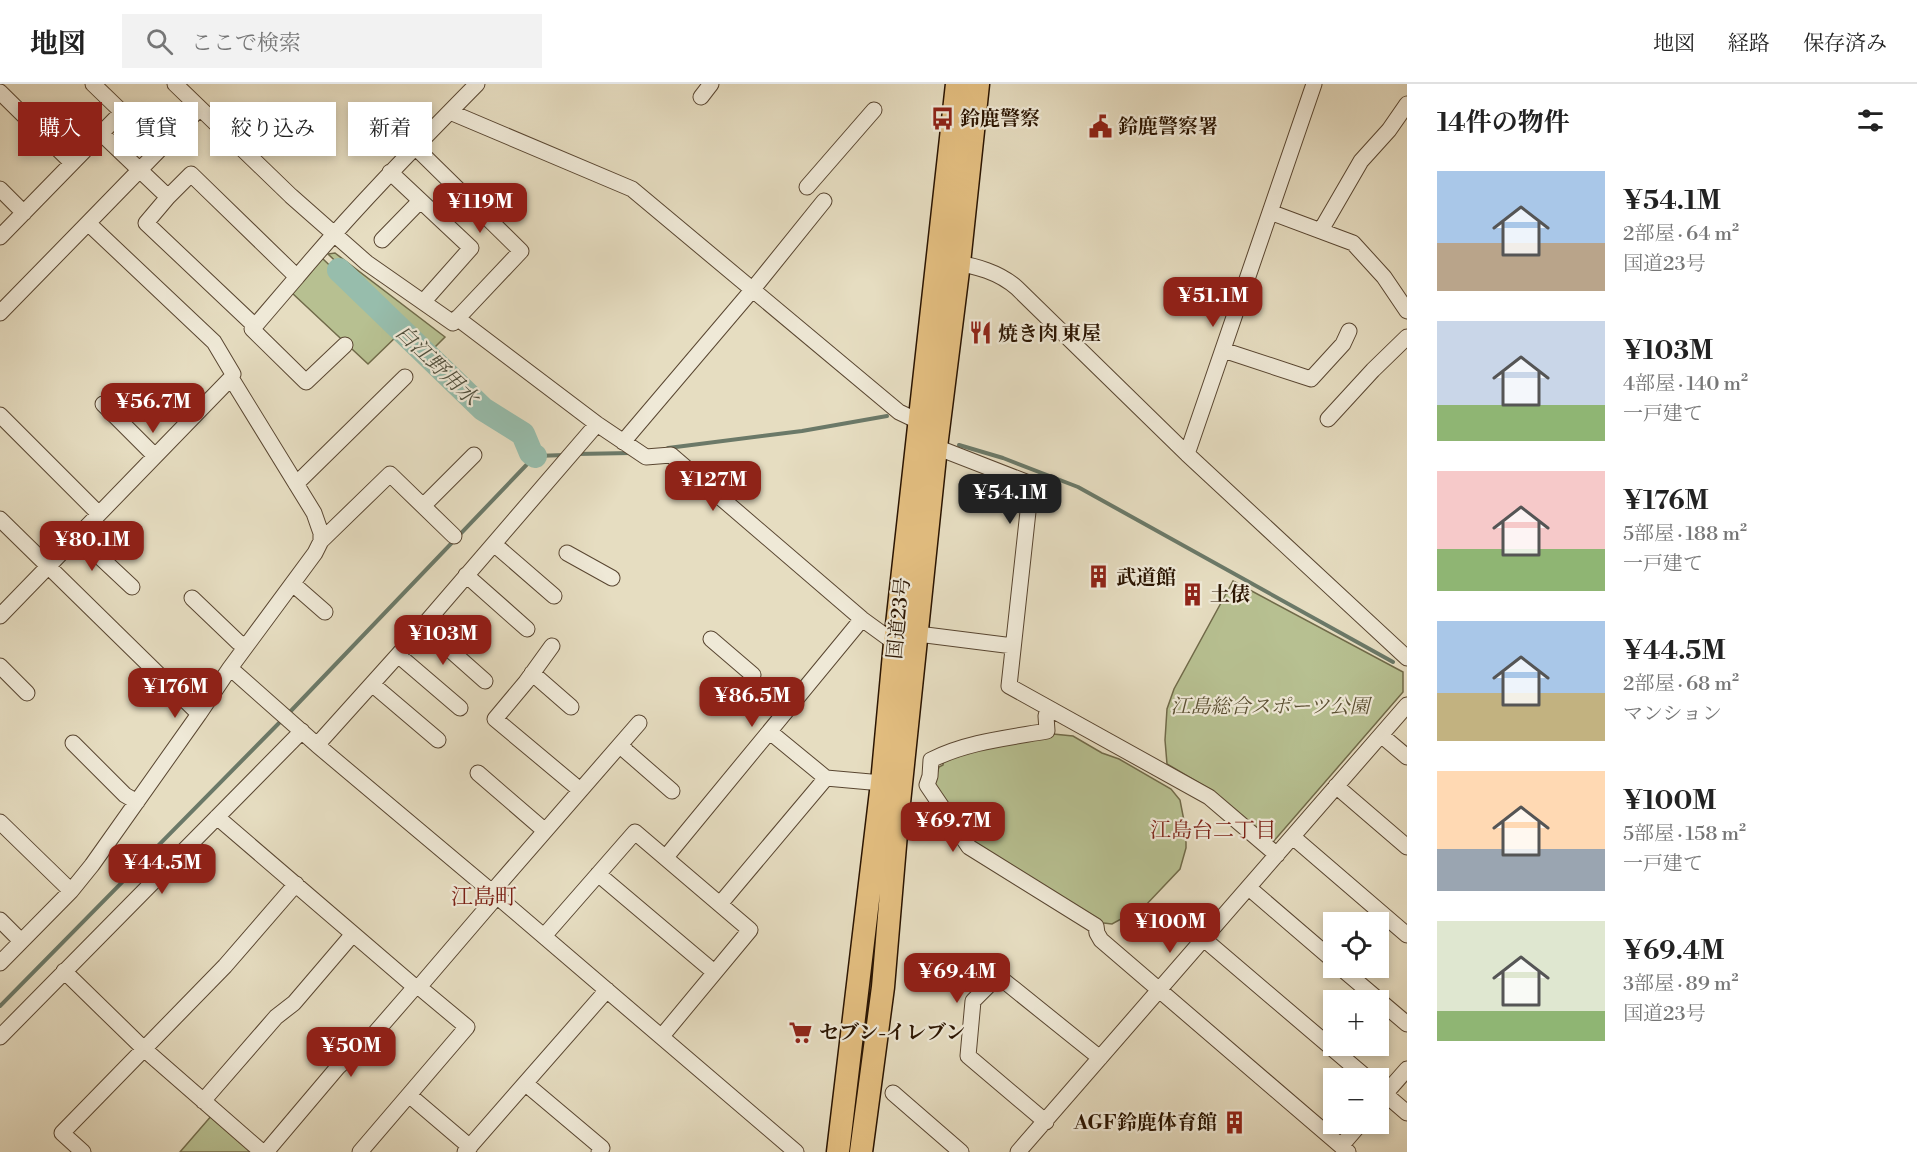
<!DOCTYPE html>
<html lang="ja">
<head>
<meta charset="utf-8">
<style>
  :root { --surface:#fff; --page:#f2f2f2; --text:#222; --muted:#767676; --line:#e0e0e0; --accent:#8f2418 }
  body { margin:0; font-family:"Libre Bodoni","Noto Serif JP",serif; background:var(--page); color:var(--text); height:100vh; display:flex; flex-direction:column; font-size:22px; white-space:nowrap }
  * { box-sizing:border-box; margin:0 }
  p { font-size:20px; color:var(--muted) }
  .icon { flex:none; width:33px; height:33px; fill:none; stroke:currentColor; stroke-width:2; stroke-linecap:round; stroke-linejoin:round }
  .map { position:relative; flex:1; overflow:hidden }
  .details { display:flex; flex-direction:column; background:var(--surface); width:510px }
  .details>* { flex:none }
  .guide { position:absolute; left:18px; top:18px; width:570px; height:54px; display:flex; gap:12px }
  .controls { position:absolute; left:1323px; top:828px; display:grid; gap:12px }
  .controls a { display:grid; place-items:center; width:66px; height:66px; border-radius:0px; background:var(--surface); box-shadow:0 3px 9px #0003; font-size:30px }
  .price { position:absolute; translate:-50% -51px; padding:0 14px; border-radius:12px; background:var(--accent); color:#fff; font-size:20px; line-height:39px; filter:drop-shadow(0 2px 3px #0008) }
  .price::after { content:''; position:absolute; left:50%; top:36px; width:18px; height:14px; margin-left:-9px; background:inherit; clip-path:polygon(0 0,100% 0,50% 100%) }
  .price.current { background:#222; color:#fff }
  ul { padding:0; list-style:none }
  li { display:flex; align-items:center; gap:18px; height:150px; padding:0 30px }
  li span { display:grid; place-items:center; flex:none; width:168px; height:120px; border-radius:0px; color:#555 }
  li>.icon { margin-inline-start:auto }
  span .icon { width:72px; height:72px; fill:#fffc; stroke-width:1 }
  li b { font-size:26px }
  h2 { display:flex; justify-content:space-between; align-items:center; height:72px; padding:0 30px; font-size:26px }
  .pill { padding:0 21px; border-radius:0px; background:var(--surface); box-shadow:0 3px 9px #0003; font-size:21px; line-height:54px }
  .pill.current { background:var(--accent); color:#fff }
  header { display:flex; align-items:center; gap:36px; box-sizing:border-box; height:84px; padding:0 30px; background:var(--surface); border-bottom:2px solid var(--line) }
  header strong { font-size:28px }
  nav { display:flex; gap:33px; margin-inline-start:auto; font-size:21px }
  .search { width:420px; height:54px; background:var(--page); display:flex; align-items:center; gap:15px; box-sizing:border-box; padding:0 21px; border-radius:0px; color:var(--muted); font-size:22px }
  main { display:flex; flex:1; min-height:0 }
  .map>svg:first-child { display:block }
  .green { fill:#b7c091; stroke:#706a49; stroke-width:1.5 }
  .lines { fill:none; stroke-linecap:round; stroke-linejoin:round }
  .stream { stroke:#6b7968; stroke-width:4 }
  .river { stroke:#97bdac; stroke-width:24 }
  .minor-casing { stroke:#594631; stroke-width:17 }
  .highway-casing { stroke:#2a1401; stroke-width:25 }
  .minor { stroke:#efe9d7; stroke-width:15 }
  .highway { stroke:#e3be80; stroke-width:22 }
  .labels { text-anchor:middle; stroke-width:4.5; stroke-linejoin:round; paint-order:stroke }
  .poi-label { font-size:20px; font-weight:bold; fill:#2a1401; stroke:#efe9d7; text-anchor:start }
  .street-label { font-size:20px; fill:#2a1401; stroke:#efe9d7 }
  .park-label { font-size:20px; font-style:italic; fill:#5b5033; stroke:#efe9d7 }
  .water-label { font-size:21px; font-style:italic; fill:#504f3d; stroke:#efe9d7 }
  .neighbourhood-label { font-size:21px; fill:#7a1f14; stroke:#efe9d7 }
  .quarter-label { font-size:22px; fill:#7a1f14; stroke:#efe9d7 }
</style>
</head>
<body>
<header>
<strong>地図</strong>
<div class="search"><svg class="icon" aria-label="search" viewBox="0 0 24 24"><circle cx="10" cy="10" r="6"/><path d="M15 15l6 6"/></svg>ここで検索</div>
<nav><a>地図</a><a>経路</a><a>保存済み</a></nav>
</header>
<main>
<div class="map">
<svg width="1407" height="1068" viewBox="0 0 1407 1068">
  <rect width="100%" height="100%" fill="#e6ddc1"/>
  <filter id="stains"><feTurbulence type="fractalNoise" baseFrequency=".00333" numOctaves="4"/><feColorMatrix values="0 0 0 0 .2 0 0 0 0 .09 0 0 0 0 .02 0 0 0 .5 -.17"/></filter>
  <radialGradient id="worn" r=".72"><stop offset=".6" stop-color="#630" stop-opacity="0"/><stop offset="1" stop-color="#630" stop-opacity=".3"/></radialGradient>
  <path class="green" d="M335,169L445,253L430,268L328,170Z
    M322,174L400,249L368,280L292,209Z
    M1233,497L1403,588V608L1273,758L1213,707L1167,680L1165,656L1167,625L1174,605Z
    M1053,650L1073,652L1102,669L1119,675L1171,705L1180,716L1186,747V764L1180,785L1145,822L1112,840L1095,838L973,761L934,699L939,683L943,681L944,673Z
    M212,1031L252,1068H180Z"/>
  <g class="lines">
    <path class="stream" d="M959,361L1003,374L1078,403L1393,578
      M668,364L802,347L887,332
      M576,370L631,369
      M287,631L535,372L565,371
      M0,922L282,636"/>
    <path class="river" d="M339,186L483,325L523,350L531,369L535,372"/>
    <defs>
      <path id="minor" d="M175,0L291,112L367,179L453,239L521,167L415,63
        M0,8L72,79
        M701,13L711,0
        M450,28L632,105L899,328L920,338
        M102,50L168,113L146,139L255,242L297,193L191,90L168,113
        M390,88L471,164L424,217
        M807,103L874,26
        M0,105L24,129
        M1270,128L1353,159L1384,193L1407,227
        M88,139L200,24
        M1321,146L1361,77L1389,46L1407,20
        M0,153L122,28L93,0
        M382,156L420,117
        M952,178C976,182 999,188 1017,204L1187,370L1407,574
        M297,193C354,125 415,63 477,0
        M0,229L88,139L214,258L233,290L231,294L314,429L321,449V457L315,469L230,584L317,661L492,808L796,1068
        M457,234L597,340L646,373L671,371L862,535L895,559
        M252,245L306,298L345,261
        M1223,266L1311,295L1343,260L1349,247
        M103,320L155,372
        M0,331L99,430
        M1328,335L1373,286L1407,253
        M623,358L753,205L824,117
        M936,363L1031,400L1009,602L1209,713L1277,771
        M1187,370L1314,0
        M296,400L405,293
        M423,422L474,371
        M0,435L199,630L92,781L71,807L0,879
        M80,450L85,459L132,503
        M321,457L390,390L454,452
        M494,460L554,512
        M567,469L612,494
        M466,491L527,545
        M293,500L325,528
        M192,514L238,558L246,562
        M0,532L231,294
        M423,542L485,597
        M918,550L1013,562
        M711,555L753,591
        M552,562L526,598L495,635L580,706
        M398,571L460,624
        M0,582L27,609
        M532,589L571,623
        M372,600L438,656
        M1048,624L1046,632L1047,647C1007,654 967,658 931,676L930,692L927,701L969,763L1096,842L1097,849L1101,856L1348,1068
        M199,630L230,584
        M770,648L826,694L882,699
        M1381,651L1407,673
        M73,659L125,711L137,718
        M622,660L626,667L672,707
        M317,661L398,571L597,340
        M478,689L544,746
        M1336,702L1407,763
        M217,733L415,903H419L467,943L360,1068
        M0,738L71,807
        M1293,753L1407,851
        M666,773L862,535
        M598,790L714,888
        M1249,804L1334,877
        M492,808L639,639
        M720,820L826,694
        M0,836L21,857
        M544,852L635,748L750,846L662,952
        M1205,856L1367,994
        M1341,884L1407,940
        M64,887L144,965L262,1068
        M419,903L497,812
        M0,953L302,647
        M526,1000L602,1064L599,1068
        M1378,1004L1407,1029
        M893,1009L961,1068
        M409,1011L470,1063
        M203,1017L276,933L294,919L353,850
        M1378,1018L1407,985
        M1046,1038L968,972L973,917L998,892L1100,974
        M1341,1062L1360,1040
        M83,1068L62,1049L225,882L296,800
        M266,1068L338,983L375,949L415,903
        M465,1068L607,906
        M1018,1068L1407,621"/>
      <path id="highway" d="M838,1068L882,699L895,559L957,0
        M861,1068L883,903L897,738L936,363L959,179L978,0"/>
    </defs>
    <use href="#minor" class="minor-casing"/>
    <use href="#highway" class="highway-casing"/>
    <use href="#minor" class="minor"/>
    <use href="#highway" class="highway"/>
  </g>
  <defs>
    <symbol id="bus-bare" viewBox="-9 -9 18 18"><path d="M-5-6H5V4H4V6H2V4H-2V6H-4V4H-5ZM-3.5-4V0h7V-4ZM-3.5 1.2v1.5H-2V1.2ZM2 1.2v1.5H3.5V1.2Z" fill="#8f2418" stroke="#efe9d7" stroke-width="2.5" paint-order="stroke"/></symbol>
    <symbol id="civic-bare" viewBox="-9 -9 18 18"><path d="M-.6-6.5H3V-4.5H.6V-3L4-1V1h2V6H-6V1h2V-1L-.6-3ZM-1.2 2.5V6h2.4V2.5Z" fill="#8f2418" stroke="#efe9d7" stroke-width="2.5" paint-order="stroke"/></symbol>
    <symbol id="restaurant-bare" viewBox="-9 -9 18 18"><path d="M-5-6h1v4h1v-4h1v4h1v-4h1v5L-1.5 .5V6h-2V.5L-5-1ZM5-6V6H3V1.5H1.5Q1.5-4 5-6Z" fill="#8f2418" stroke="#efe9d7" stroke-width="2.5" paint-order="stroke"/></symbol>
    <symbol id="building-bare" viewBox="-9 -9 18 18"><path d="M-4-6H4V6H1V3H-1V6H-4ZM-2.5-4.3h1.7v1.8h-1.7ZM.8-4.3h1.7v1.8H.8ZM-2.5-1h1.7V.8h-1.7ZM.8-1h1.7V.8H.8Z" fill="#8f2418" stroke="#efe9d7" stroke-width="2.5" paint-order="stroke"/></symbol>
    <symbol id="supermarket-bare" viewBox="-9 -9 18 18"><path d="M-6-5.5h2.5l.6 2H6L4.5 2H-2.5L-4.4-4H-6ZM-1.5 3.2a1.3 1.3 0 1 0 .1 0ZM3 3.2a1.3 1.3 0 1 0 .1 0Z" fill="#8f2418" stroke="#efe9d7" stroke-width="2.5" paint-order="stroke"/></symbol>
  </defs>
  <g fill-rule="evenodd">
    <use href="#bus-bare" x="926" y="18" width="33" height="33"/>
    <use href="#civic-bare" x="1084" y="26" width="33" height="33"/>
    <use href="#restaurant-bare" x="964" y="232" width="33" height="33"/>
    <use href="#building-bare" x="1082" y="476" width="33" height="33"/>
    <use href="#building-bare" x="1176" y="494" width="33" height="33"/>
    <use href="#supermarket-bare" x="784" y="932" width="33" height="33"/>
    <use href="#building-bare" x="1218" y="1022" width="33" height="33"/>
  </g>
  <g class="labels">
    <g class="poi-label">
      <text x="960" y="41">鈴鹿警察</text>
      <text x="1118" y="49">鈴鹿警察署</text>
      <text x="998" y="256">焼き肉 東屋</text>
      <text x="1116" y="500">武道館</text>
      <text x="1210" y="517">土俵</text>
      <text x="819" y="955">セブン-イレブン</text>
      <text x="1217" y="1045" text-anchor="end">AGF鈴鹿体育館</text>
    </g>
    <g class="street-label">
      <text transform="translate(898 534) rotate(-84)" y="7">国道23号</text>
    </g>
    <g class="park-label">
      <text x="1270" y="629">江島総合スポーツ公園</text>
    </g>
    <g class="water-label">
      <text transform="translate(437 281) rotate(44)" y="7">白江野用水</text>
    </g>
    <g class="neighbourhood-label">
      <text x="1213" y="753">江島台二丁目</text>
    </g>
    <g class="quarter-label">
      <text x="484" y="820">江島町</text>
    </g>
  </g>
  <rect width="100%" height="100%" filter="url(#stains)"/>
  <rect width="100%" height="100%" fill="url(#worn)"/>
</svg>
<div class="controls">
<a><svg class="icon" aria-label="locate" viewBox="0 0 24 24"><circle cx="12" cy="12" r="6"/><path d="M12 2v4M12 18v4M2 12h4M18 12h4"/></svg></a>
<a>+</a>
<a>−</a>
</div>
<b class="price" style="left:480px;top:150px">¥119M</b>
<b class="price" style="left:1213px;top:244px">¥51.1M</b>
<b class="price" style="left:153px;top:350px">¥56.7M</b>
<b class="price" style="left:713px;top:428px">¥127M</b>
<b class="price current" style="left:1010px;top:441px">¥54.1M</b>
<b class="price" style="left:92px;top:488px">¥80.1M</b>
<b class="price" style="left:443px;top:582px">¥103M</b>
<b class="price" style="left:175px;top:635px">¥176M</b>
<b class="price" style="left:752px;top:644px">¥86.5M</b>
<b class="price" style="left:953px;top:769px">¥69.7M</b>
<b class="price" style="left:162px;top:811px">¥44.5M</b>
<b class="price" style="left:1170px;top:870px">¥100M</b>
<b class="price" style="left:957px;top:920px">¥69.4M</b>
<b class="price" style="left:351px;top:994px">¥50M</b>
<div class="guide">
<a class="pill current">購入</a>
<a class="pill">賃貸</a>
<a class="pill">絞り込み</a>
<a class="pill">新着</a>
</div>
</div>
<section class="details">
<h2>14件の物件<svg class="icon" aria-label="filters" viewBox="0 0 24 24"><path d="M4 7h16M4 17h16"/><circle cx="9" cy="7" r="2"/><circle cx="15" cy="17" r="2"/></svg></h2>
<ul>
<li><span style="background:linear-gradient(#a9c7e8 60%,#b9a48a 0)"><svg class="icon" aria-label="home" viewBox="0 0 24 24"><path d="M3 11l9-7 9 7M6 9v11h12V9"/></svg></span><div><b>¥54.1M</b><p>2部屋 · 64 m²</p><p>国道23号</p></div></li>
<li><span style="background:linear-gradient(#c9d6e8 70%,#8fb573 0)"><svg class="icon" aria-label="home" viewBox="0 0 24 24"><path d="M3 11l9-7 9 7M6 9v11h12V9"/></svg></span><div><b>¥103M</b><p>4部屋 · 140 m²</p><p>一戸建て</p></div></li>
<li><span style="background:linear-gradient(#f6c9c9 65%,#8fb573 0)"><svg class="icon" aria-label="home" viewBox="0 0 24 24"><path d="M3 11l9-7 9 7M6 9v11h12V9"/></svg></span><div><b>¥176M</b><p>5部屋 · 188 m²</p><p>一戸建て</p></div></li>
<li><span style="background:linear-gradient(#a9c7e8 60%,#c2b280 0)"><svg class="icon" aria-label="home" viewBox="0 0 24 24"><path d="M3 11l9-7 9 7M6 9v11h12V9"/></svg></span><div><b>¥44.5M</b><p>2部屋 · 68 m²</p><p>マンション</p></div></li>
<li><span style="background:linear-gradient(#ffd9b3 65%,#9aa5b1 0)"><svg class="icon" aria-label="home" viewBox="0 0 24 24"><path d="M3 11l9-7 9 7M6 9v11h12V9"/></svg></span><div><b>¥100M</b><p>5部屋 · 158 m²</p><p>一戸建て</p></div></li>
<li><span style="background:linear-gradient(#dfe7d0 75%,#8fb573 0)"><svg class="icon" aria-label="home" viewBox="0 0 24 24"><path d="M3 11l9-7 9 7M6 9v11h12V9"/></svg></span><div><b>¥69.4M</b><p>3部屋 · 89 m²</p><p>国道23号</p></div></li>
</ul>
</section>
</main>
</body>
</html>
